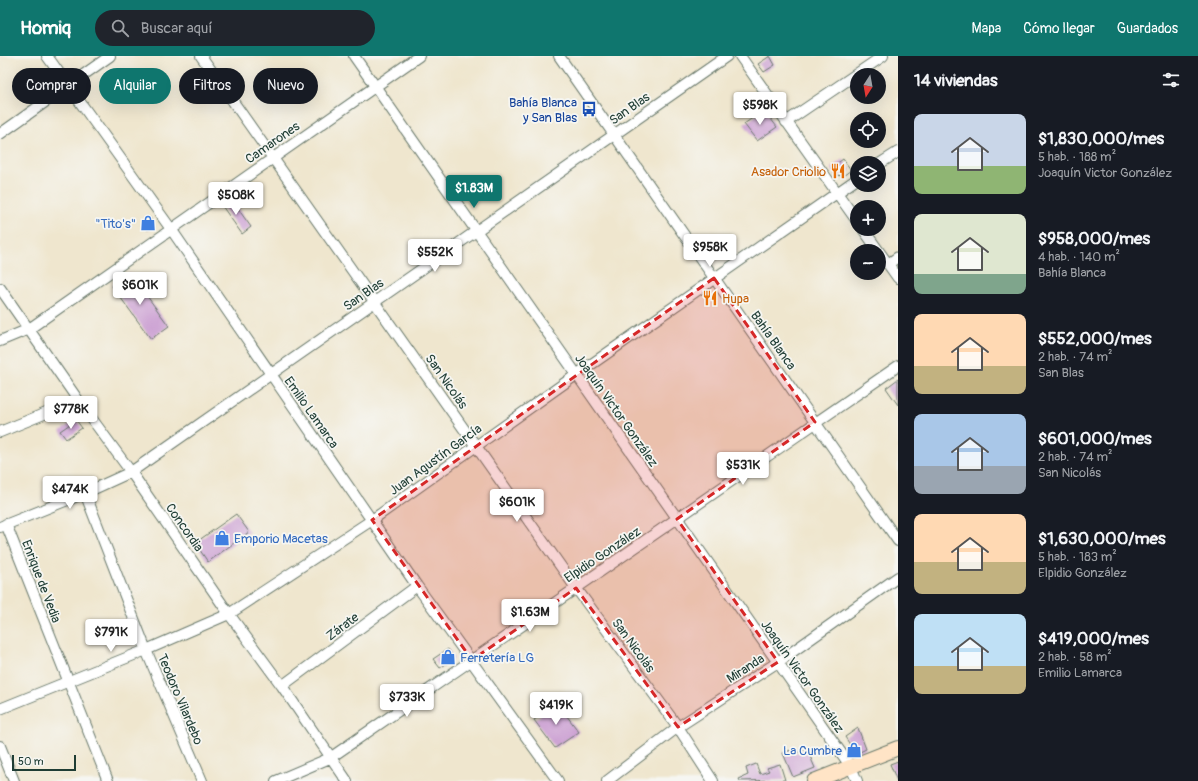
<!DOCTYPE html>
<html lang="es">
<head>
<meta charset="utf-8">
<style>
  :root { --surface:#171b24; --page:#20242c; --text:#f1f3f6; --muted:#9ea1a6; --accent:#0f766e }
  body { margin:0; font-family:Pangolin,sans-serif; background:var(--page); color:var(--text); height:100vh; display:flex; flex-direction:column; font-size:15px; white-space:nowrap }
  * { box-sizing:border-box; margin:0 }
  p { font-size:13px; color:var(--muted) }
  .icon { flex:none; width:22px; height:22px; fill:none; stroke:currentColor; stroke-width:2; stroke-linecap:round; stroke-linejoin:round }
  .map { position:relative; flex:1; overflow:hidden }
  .side { display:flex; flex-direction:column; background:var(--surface); width:300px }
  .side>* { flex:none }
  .guide { position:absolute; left:12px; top:12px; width:380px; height:36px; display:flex; gap:8px }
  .needle { width:26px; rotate:191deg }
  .buttons { position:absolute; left:850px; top:12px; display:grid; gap:8px }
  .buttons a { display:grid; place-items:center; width:36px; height:36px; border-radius:50%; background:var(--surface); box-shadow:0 4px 16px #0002; font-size:20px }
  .scale { position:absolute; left:12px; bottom:10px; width:64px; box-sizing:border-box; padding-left:4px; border:2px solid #1f3d34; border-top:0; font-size:11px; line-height:14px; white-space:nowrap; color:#1f3d34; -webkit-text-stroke:3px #f6f6f2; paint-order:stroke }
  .price { position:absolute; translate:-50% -34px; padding:0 9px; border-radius:4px; background:#fff; color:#222; font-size:13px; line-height:26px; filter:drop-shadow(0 1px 2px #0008) }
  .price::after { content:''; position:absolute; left:50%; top:24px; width:12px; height:9px; margin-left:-6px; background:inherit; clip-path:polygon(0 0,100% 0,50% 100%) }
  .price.current { background:var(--accent); color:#fff }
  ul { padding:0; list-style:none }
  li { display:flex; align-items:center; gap:12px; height:100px; padding:0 16px }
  li span { display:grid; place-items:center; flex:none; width:112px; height:80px; border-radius:8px; color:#555 }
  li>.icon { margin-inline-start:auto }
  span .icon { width:48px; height:48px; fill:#fffc; stroke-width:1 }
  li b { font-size:17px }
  h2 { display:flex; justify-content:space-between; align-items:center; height:48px; padding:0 16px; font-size:17px }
  .pill { padding:0 14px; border-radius:18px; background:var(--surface); box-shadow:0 4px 16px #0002; font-size:14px; line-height:36px }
  .pill.current { background:var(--accent); color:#fff }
  header { display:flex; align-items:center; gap:24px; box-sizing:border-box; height:56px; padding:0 20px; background:var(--accent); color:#fff }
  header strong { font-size:19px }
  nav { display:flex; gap:22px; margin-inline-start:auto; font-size:14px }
  .search { width:280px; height:36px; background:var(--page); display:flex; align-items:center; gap:10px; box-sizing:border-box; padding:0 14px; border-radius:22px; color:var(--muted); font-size:15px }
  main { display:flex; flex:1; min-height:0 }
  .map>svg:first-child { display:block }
  .building { fill:#cea4d4 }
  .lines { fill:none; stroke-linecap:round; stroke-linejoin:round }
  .street-casing { stroke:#68786a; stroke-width:12 }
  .secondary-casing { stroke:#68786a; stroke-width:16 }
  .street { stroke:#fff; stroke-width:10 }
  .secondary { stroke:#ffe4c6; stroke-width:14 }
  .marked { fill:#d62828; fill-opacity:0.2; stroke:#d62828; stroke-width:3; stroke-dasharray:8 5; stroke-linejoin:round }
  .labels { text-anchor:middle; stroke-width:3.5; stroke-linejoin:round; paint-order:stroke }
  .transit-label { font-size:13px; fill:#164399; stroke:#f6f6f2; text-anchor:end }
  .street-label { font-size:13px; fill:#1f3d34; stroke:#f6f6f2 }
  .food-label { font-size:13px; fill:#c56008; stroke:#f6f6f2; text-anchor:end }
  .shop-label { font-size:13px; fill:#366cbe; stroke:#f6f6f2; text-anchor:end }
</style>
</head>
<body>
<header>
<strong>Homiq</strong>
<div class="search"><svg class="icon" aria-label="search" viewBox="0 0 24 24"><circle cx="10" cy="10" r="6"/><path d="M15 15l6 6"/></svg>Buscar aquí</div>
<nav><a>Mapa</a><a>Cómo llegar</a><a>Guardados</a></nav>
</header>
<main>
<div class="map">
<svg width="898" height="725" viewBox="0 0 898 725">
  <rect width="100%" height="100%" fill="#f6f6f2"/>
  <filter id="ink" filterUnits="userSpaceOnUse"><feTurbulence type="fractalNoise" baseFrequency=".025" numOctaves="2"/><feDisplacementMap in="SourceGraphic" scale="8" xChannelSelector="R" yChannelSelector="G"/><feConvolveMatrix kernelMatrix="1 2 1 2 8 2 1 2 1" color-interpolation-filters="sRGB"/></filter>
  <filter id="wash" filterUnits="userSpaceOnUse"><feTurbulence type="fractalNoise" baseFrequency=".012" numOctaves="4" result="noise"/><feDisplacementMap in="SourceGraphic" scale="16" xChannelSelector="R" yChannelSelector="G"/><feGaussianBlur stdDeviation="0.9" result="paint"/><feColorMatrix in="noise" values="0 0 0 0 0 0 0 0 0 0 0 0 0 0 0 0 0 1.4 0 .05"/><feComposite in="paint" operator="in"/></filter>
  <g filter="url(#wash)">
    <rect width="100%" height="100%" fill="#efe6ce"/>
    <g id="blocks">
      <path class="building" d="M770,0L775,9L764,16L758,8Z
        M764,54L777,71L757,85L744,68Z
        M843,103L851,114L843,120L836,119L831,112Z
        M231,143L251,171L242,178L222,150Z
        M149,161L153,166L151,173L147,174L143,169L144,164Z
        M130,217L169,270L151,283L112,230Z
        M898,323V349L886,332Z
        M76,364L82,372L66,383L60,375Z
        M236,458L249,476L208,506L195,487Z
        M448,593L454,603L440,612L433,603Z
        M557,647L579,676L555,692L534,664Z
        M858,672L866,693L858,697L855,696L845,681Z
        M794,693L796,697L807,693L815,712L793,721L783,697Z
        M898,705V725H897L890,708Z
        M756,708L760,718L769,715L767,712L780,708L785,724L740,725L739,723L748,719L746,712Z"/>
    </g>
  </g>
  <g filter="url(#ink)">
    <use href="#blocks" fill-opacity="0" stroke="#68786a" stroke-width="1"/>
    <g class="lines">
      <defs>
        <path id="street" d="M47,0L171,173L417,530L558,725
          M201,0L576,532L678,671L713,725
          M354,0L851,711L857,725
          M559,0L898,485
          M740,0L857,165
          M786,66L883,0
          M0,78L110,0
          M879,108L898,96
          M863,173L898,222
          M888,208L898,201
          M0,232L78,344L131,416L229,558L282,630L347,725
          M0,285L29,273L419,0
          M0,376L78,344
          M85,437L146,594L202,725
          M6,468L108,725
          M0,471L85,437L131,416L727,0
          M282,630L417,530
          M0,653L146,594L229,558L372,464L576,319L857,123
          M0,690L14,725
          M276,725L330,702L898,310
          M607,725L678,671L778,606L898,521"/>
        <path id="secondary" d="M814,725L898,692"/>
      </defs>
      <use href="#street" class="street-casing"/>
      <use href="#secondary" class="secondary-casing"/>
      <use href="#street" class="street"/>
      <use href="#secondary" class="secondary"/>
    </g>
  </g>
  <path class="marked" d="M714,222L815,366L677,463L778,606L678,671L576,532L472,604L372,464Z"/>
  <defs>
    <symbol id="bus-bare" viewBox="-9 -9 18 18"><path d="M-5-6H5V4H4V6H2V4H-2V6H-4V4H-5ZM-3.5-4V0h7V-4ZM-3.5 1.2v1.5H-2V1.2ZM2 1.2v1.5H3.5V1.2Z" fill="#1a4fb4" stroke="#f6f6f2" stroke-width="2.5" paint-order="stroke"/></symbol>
    <symbol id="restaurant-bare" viewBox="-9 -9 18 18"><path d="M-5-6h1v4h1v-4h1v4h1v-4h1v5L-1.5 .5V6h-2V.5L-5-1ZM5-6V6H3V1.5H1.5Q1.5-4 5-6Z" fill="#e8710a" stroke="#f6f6f2" stroke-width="2.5" paint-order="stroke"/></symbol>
    <symbol id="shop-bare" viewBox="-9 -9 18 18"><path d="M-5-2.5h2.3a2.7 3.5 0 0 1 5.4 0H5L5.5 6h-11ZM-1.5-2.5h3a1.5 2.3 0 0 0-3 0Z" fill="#3f7fe0" stroke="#f6f6f2" stroke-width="2.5" paint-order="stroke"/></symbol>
  </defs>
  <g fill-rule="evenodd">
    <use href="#bus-bare" x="578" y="42" width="22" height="22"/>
    <use href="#restaurant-bare" x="827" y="104" width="22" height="22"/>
    <use href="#shop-bare" x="137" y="156" width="22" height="22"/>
    <use href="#restaurant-bare" x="699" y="231" width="22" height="22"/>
    <use href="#shop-bare" x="211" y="471" width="22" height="22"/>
    <use href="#shop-bare" x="437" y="590" width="22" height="22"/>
    <use href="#shop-bare" x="843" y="683" width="22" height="22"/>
  </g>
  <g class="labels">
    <g class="transit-label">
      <text x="577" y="51">Bahía Blanca<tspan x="577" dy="15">y San Blas</tspan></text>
    </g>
    <g class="street-label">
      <text transform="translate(629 52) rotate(-35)" y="5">San Blas</text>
      <text transform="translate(272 86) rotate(-35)" y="5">Camarones</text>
      <text transform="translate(363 238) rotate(-35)" y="5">San Blas</text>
      <text transform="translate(774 284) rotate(55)" y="5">Bahía Blanca</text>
      <text transform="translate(447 325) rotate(55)" y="5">San Nicolás</text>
      <text transform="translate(617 354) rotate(55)" y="5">Joaquín Victor González</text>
      <text transform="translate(312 356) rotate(55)" y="5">Emilio Lamarca</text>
      <text transform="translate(435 403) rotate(-36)" y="5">Juan Agustín García</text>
      <text transform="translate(185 471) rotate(55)" y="5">Concordia</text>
      <text transform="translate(602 498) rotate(-34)" y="5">Elpidio González</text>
      <text transform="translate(42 525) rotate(69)" y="5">Enrique de Vedia</text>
      <text transform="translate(342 570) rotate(-37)" y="5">Zárate</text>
      <text transform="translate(634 589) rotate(54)" y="5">San Nicolás</text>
      <text transform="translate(745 612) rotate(-33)" y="5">Miranda</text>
      <text transform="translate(803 620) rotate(55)" y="5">Joaquín Victor González</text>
      <text transform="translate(181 643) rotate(67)" y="5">Teodoro Vilardebo</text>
    </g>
    <g class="food-label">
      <text x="826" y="120">Asador Criolio</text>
      <text x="722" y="247" text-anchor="start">Hupa</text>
    </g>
    <g class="shop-label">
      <text x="136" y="172">"Tito's"</text>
      <text x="234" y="487" text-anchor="start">Emporio Macetas</text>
      <text x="460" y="606" text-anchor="start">Ferretería LG</text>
      <text x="842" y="699">La Cumbre</text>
    </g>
  </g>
</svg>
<div class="buttons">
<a><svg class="needle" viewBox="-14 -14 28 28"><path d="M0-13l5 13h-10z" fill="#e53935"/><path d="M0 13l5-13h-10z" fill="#9ea1a6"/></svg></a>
<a><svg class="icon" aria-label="locate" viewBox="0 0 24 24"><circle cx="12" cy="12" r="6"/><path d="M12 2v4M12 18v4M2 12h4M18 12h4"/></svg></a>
<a><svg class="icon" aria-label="layers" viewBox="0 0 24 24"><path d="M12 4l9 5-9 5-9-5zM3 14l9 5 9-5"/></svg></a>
<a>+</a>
<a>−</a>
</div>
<div class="scale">50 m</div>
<b class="price" style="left:760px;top:70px">$598K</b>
<b class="price current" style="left:474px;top:153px">$1.83M</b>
<b class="price" style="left:236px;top:160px">$508K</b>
<b class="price" style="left:710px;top:212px">$958K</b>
<b class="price" style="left:435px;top:217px">$552K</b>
<b class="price" style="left:140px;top:250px">$601K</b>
<b class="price" style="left:71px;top:374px">$778K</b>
<b class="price" style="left:743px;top:430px">$531K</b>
<b class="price" style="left:70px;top:454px">$474K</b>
<b class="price" style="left:517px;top:467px">$601K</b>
<b class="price" style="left:530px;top:577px">$1.63M</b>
<b class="price" style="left:111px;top:597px">$791K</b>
<b class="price" style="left:407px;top:662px">$733K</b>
<b class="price" style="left:556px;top:670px">$419K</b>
<div class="guide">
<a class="pill">Comprar</a>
<a class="pill current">Alquilar</a>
<a class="pill">Filtros</a>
<a class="pill">Nuevo</a>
</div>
</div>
<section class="side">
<h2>14 viviendas<svg class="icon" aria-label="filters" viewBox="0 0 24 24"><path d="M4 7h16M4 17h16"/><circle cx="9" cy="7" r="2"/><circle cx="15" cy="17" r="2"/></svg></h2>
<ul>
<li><span style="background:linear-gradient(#c9d6e8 65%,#8fb573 0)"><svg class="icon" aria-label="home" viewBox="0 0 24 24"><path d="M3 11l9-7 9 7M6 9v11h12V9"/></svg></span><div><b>$1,830,000/mes</b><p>5 hab. · 188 m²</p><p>Joaquín Victor González</p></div></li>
<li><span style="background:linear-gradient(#dfe7d0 75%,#7fa58c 0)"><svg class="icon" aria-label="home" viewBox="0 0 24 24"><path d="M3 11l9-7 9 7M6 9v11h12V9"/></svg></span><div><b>$958,000/mes</b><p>4 hab. · 140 m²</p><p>Bahía Blanca</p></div></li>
<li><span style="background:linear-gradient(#ffd9b3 65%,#c2b280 0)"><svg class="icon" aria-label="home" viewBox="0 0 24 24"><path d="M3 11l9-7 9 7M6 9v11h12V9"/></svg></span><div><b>$552,000/mes</b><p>2 hab. · 74 m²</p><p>San Blas</p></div></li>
<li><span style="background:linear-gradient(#a9c7e8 65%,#9aa5b1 0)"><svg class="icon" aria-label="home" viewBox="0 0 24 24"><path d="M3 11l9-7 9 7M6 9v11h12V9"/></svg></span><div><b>$601,000/mes</b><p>2 hab. · 74 m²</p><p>San Nicolás</p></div></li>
<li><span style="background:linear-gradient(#ffd9b3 60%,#c2b280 0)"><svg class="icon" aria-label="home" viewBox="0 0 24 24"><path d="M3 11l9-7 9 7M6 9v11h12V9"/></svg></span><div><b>$1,630,000/mes</b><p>5 hab. · 183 m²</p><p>Elpidio González</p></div></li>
<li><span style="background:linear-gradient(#bfe0f5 65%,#c2b280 0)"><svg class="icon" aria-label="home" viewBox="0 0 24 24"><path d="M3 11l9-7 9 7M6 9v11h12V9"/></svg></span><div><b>$419,000/mes</b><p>2 hab. · 58 m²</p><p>Emilio Lamarca</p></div></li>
</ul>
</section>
</main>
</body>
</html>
